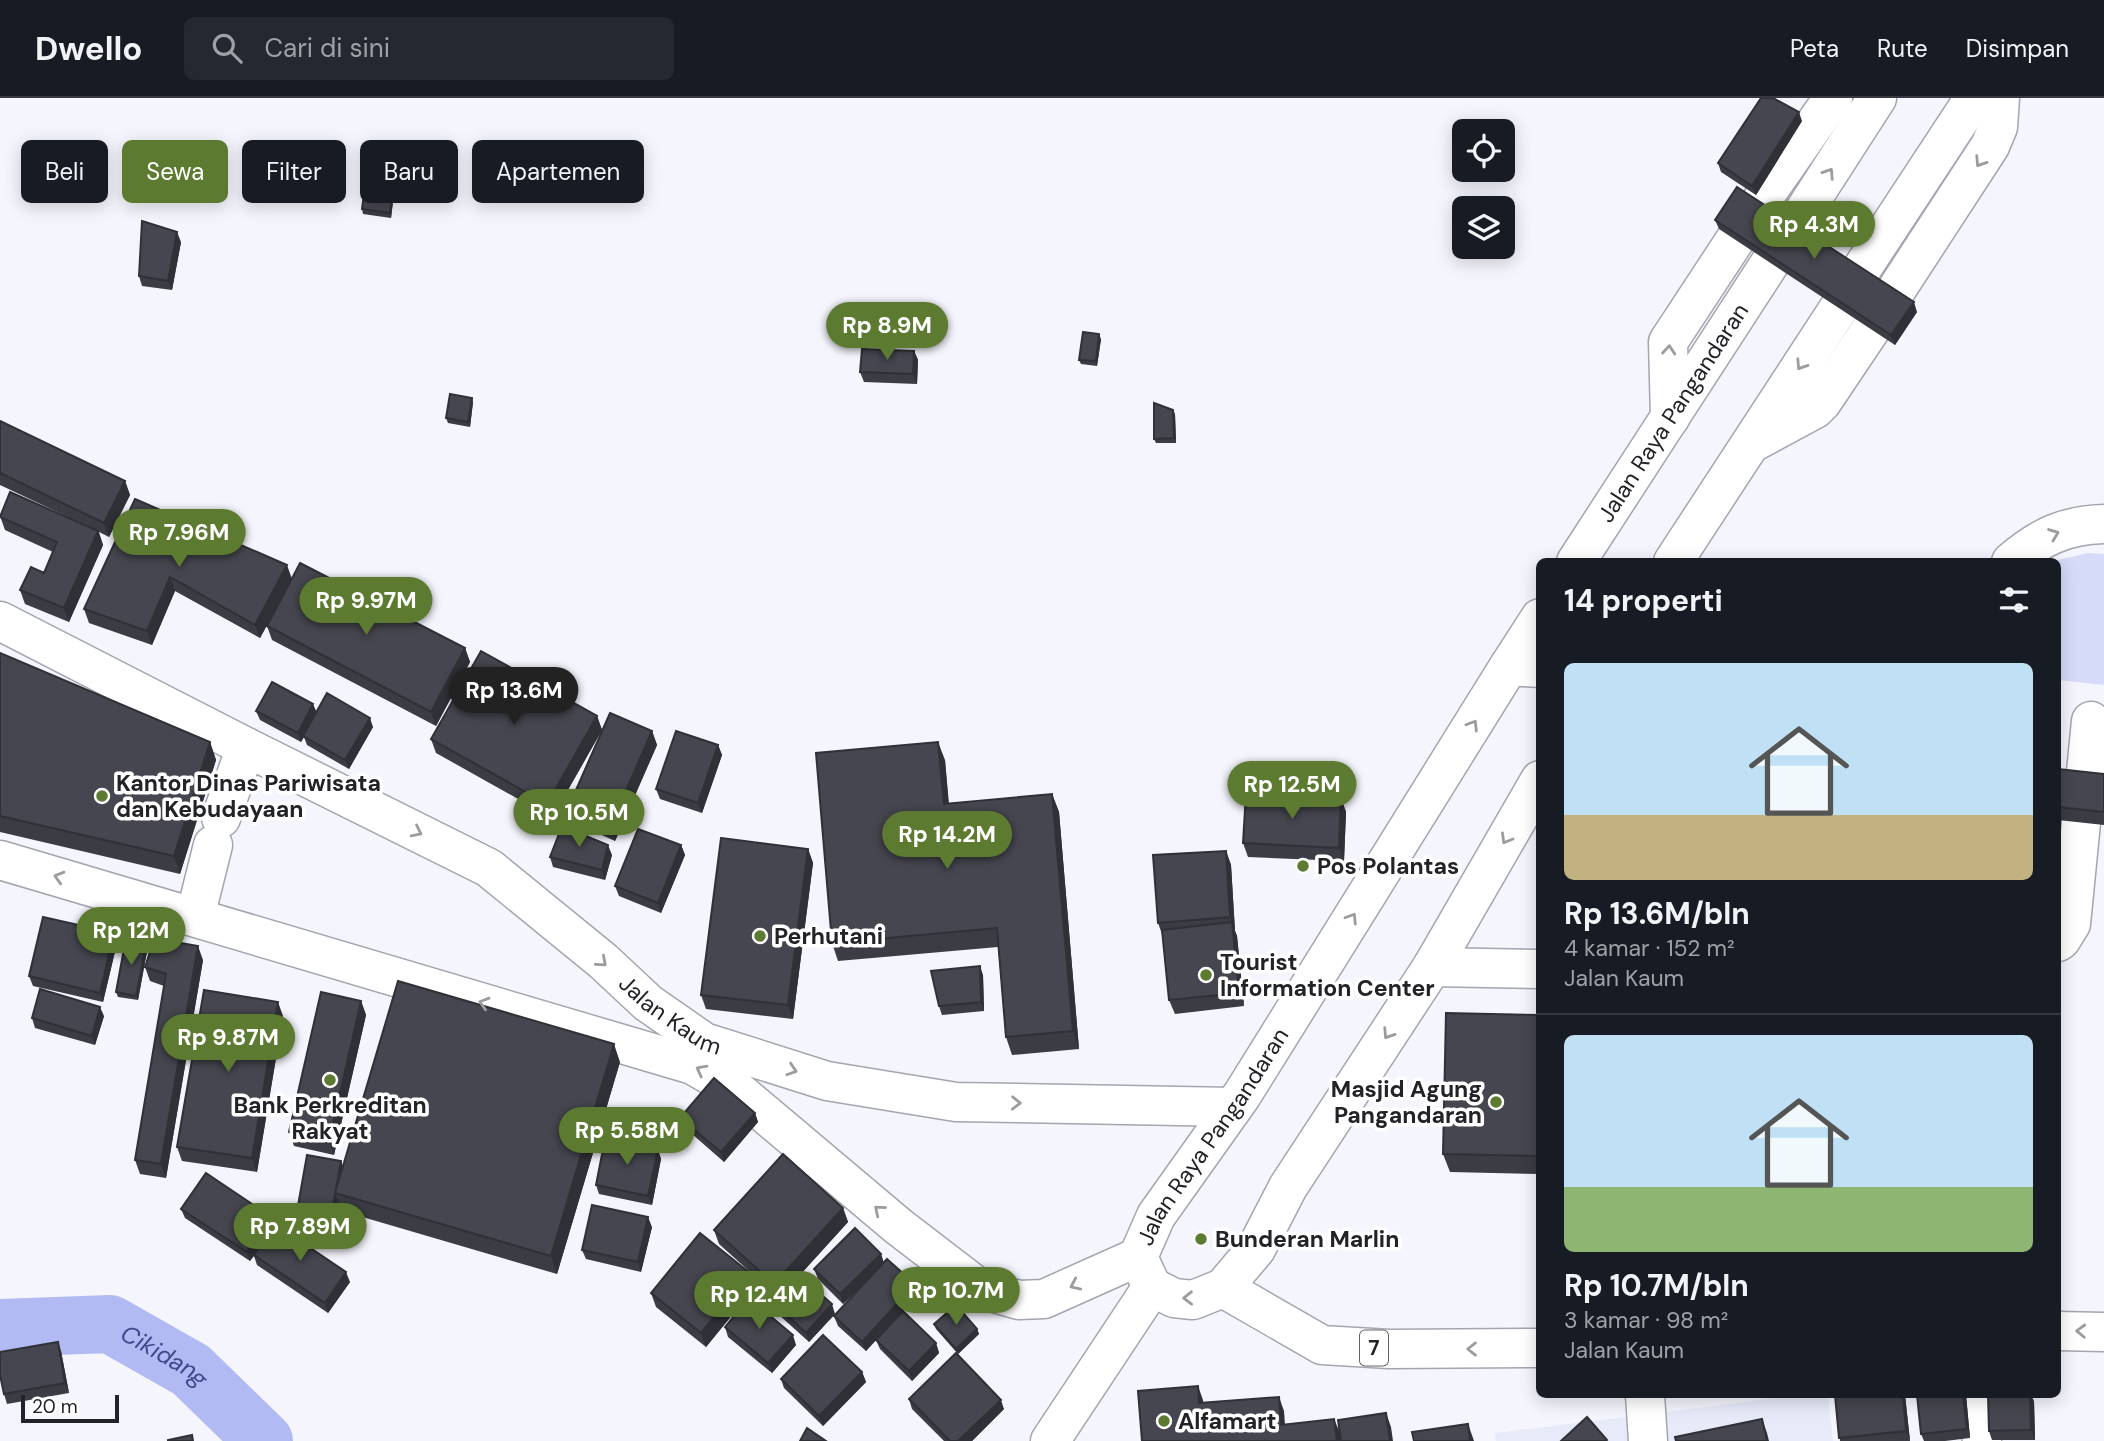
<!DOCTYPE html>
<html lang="id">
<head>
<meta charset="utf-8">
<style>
  :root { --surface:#171b24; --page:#242831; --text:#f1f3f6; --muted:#9ea1a6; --line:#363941; --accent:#5c7a30 }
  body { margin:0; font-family:"DM Sans",sans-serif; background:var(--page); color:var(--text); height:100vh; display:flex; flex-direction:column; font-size:26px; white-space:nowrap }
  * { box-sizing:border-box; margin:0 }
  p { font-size:23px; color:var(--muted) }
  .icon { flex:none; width:38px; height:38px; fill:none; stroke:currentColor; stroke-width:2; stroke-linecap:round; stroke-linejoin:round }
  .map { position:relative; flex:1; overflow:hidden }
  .side { position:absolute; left:1536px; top:460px; width:525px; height:840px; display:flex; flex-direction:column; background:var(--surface); border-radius:10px; box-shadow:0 4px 18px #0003 }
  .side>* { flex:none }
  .guide { position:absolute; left:21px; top:42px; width:665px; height:63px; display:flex; gap:14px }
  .fabs { position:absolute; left:1452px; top:21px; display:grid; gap:14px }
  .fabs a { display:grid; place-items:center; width:63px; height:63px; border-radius:10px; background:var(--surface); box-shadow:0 4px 18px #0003; font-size:35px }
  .scale { position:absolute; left:21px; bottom:18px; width:98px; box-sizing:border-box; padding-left:7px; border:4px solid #222327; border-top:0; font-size:19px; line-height:24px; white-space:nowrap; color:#222327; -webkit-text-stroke:5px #fff; paint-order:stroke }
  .price { position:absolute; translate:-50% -60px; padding:0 16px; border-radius:24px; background:var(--accent); color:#fff; font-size:23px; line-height:46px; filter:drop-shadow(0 2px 4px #0008) }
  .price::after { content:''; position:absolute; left:50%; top:42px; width:21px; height:16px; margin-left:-10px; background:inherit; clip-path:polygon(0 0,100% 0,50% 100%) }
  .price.selected { background:#222; color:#fff }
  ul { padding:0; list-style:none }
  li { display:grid; align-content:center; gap:14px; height:371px; padding:0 28px }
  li+li { border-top:2px solid var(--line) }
  li span { display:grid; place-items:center; height:217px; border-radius:10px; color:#555 }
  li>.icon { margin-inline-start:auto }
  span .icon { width:126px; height:126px; fill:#fffc; stroke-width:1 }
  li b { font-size:30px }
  h2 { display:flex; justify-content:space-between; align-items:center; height:84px; padding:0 28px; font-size:30px }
  .chip { padding:0 24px; border-radius:10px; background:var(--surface); box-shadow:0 4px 18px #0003; font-size:24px; line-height:63px }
  .chip.selected { background:var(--accent); color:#fff }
  header { display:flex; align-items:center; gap:42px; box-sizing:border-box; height:98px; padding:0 35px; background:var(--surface); border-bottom:2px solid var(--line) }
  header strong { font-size:33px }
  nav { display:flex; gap:38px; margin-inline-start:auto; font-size:24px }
  .search { width:490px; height:63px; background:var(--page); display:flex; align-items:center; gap:18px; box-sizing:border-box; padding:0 24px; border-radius:10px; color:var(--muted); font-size:26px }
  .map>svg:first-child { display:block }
  .built { fill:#e7eaf9 }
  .green { fill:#d6dbf9 }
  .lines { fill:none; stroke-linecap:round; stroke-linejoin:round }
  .river { stroke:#b2baf4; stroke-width:58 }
  .minor-casing { stroke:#a3a5b0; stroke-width:41 }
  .highway-casing { stroke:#a3a5b0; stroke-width:41 }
  .minor { stroke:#fff; stroke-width:38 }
  .highway { stroke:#fff; stroke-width:38 }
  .wall { fill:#3b3c44 }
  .shaded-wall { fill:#303137 }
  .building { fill:#45464f; stroke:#303137; stroke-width:2 }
  .oneway { stroke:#9c9c9e }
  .poi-dot { fill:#5c7a30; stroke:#fff; stroke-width:2.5 }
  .labels { text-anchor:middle; stroke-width:7; stroke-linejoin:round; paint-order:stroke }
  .shield { fill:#fff; stroke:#646568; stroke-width:2 }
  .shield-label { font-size:21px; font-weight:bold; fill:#222327 }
  .street-label { font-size:23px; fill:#222327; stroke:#fff }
  .poi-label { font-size:23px; font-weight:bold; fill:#222327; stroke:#fff; text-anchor:start }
  .water-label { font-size:24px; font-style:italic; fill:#43478c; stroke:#fff }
</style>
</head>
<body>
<header>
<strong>Dwello</strong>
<div class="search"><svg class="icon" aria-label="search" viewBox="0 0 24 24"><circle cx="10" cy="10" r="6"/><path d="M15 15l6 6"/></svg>Cari di sini</div>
<nav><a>Peta</a><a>Rute</a><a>Disimpan</a></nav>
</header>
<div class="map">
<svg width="2104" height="1343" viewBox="0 0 2104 1343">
  <rect width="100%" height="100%" fill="#f5f6fd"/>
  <path class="built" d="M1803,1297H1828L1833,1343H1769L1767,1335L1727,1343H1496L1495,1335Z"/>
  <path class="green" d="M2088,455L2104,456V587L2058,582V464H2049Z"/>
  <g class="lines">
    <path class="river" id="s1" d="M0,1230L110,1226L191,1272L264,1343"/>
    <defs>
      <g id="minor">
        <path d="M1757,109L1833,0"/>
        <path d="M1792,132L1877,0"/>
        <path d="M1859,175L1974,0"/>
        <path d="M1893,197L1990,48L1998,29L2000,0"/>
        <path d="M1670,320L1668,244L1735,142"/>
        <path d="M1752,345L1815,311L1822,304L1871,231"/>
        <path id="s2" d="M1576,464L1770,165"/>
        <path d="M1673,464L1839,210"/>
        <path id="s3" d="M0,523L246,649L489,770L603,863L648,905L704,944L827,983L956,1004L1233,1009"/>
        <path d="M1509,568L1540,520"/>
        <path d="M221,720L246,649"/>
        <path d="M0,762L693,967L739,994L898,1128L980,1191L1019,1202L1044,1201L1138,1159"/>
        <path d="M195,819L213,747"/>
        <path d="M2058,844L2061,842L2071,826L2091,623"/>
        <path d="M1432,869L1540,871"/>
        <path d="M1645,1297L1648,1343"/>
        <path d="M1976,1297L1982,1343"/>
      </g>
      <g id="highway">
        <path d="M2011,464C2040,439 2065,427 2104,426"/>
        <path id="s4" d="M1152,1189L1138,1159L1156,1118L1242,997L1509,568L1540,570"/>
        <path d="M1152,1189L1174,1200L1193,1202L1223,1190L1256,1151L1288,1089L1432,869L1540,682"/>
        <path d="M1223,1190L1322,1247L1389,1251L1540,1250"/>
        <path d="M2058,1233L2104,1234"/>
        <path d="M1050,1343L1152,1189"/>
      </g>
    </defs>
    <use href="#minor" class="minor-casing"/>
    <use href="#highway" class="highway-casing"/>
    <use href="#minor" class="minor"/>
    <use href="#highway" class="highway"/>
  </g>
  <path class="wall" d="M1802,23L1756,97L1721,74L1718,65Z
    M395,87L391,120L363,116L362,111Z
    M1715,122L1917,214L1895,247L1719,131Z
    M181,144L172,192L142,188L139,178Z
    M1101,241L1097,268L1081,266L1079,262Z
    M914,253L918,262L917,286L864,284L860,274Z
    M473,304L470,329L448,325L446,320Z
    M1175,316L1176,345H1156L1154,341Z
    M0,323L125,383L130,397L109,439L99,434L103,447L69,524L25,506L20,492L44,475L53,454L5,432L0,418L70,420L0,387Z
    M135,401L292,481L465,550L470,564L436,628L272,542L267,528L285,494L260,540L175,493L152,547L89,525L84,511Z
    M0,555L210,644L216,662L180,776L0,734Z
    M256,613L316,614L373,629L349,671L307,647L304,639L301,644L260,622Z
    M597,618L602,632L552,720L436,655L431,641Z
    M652,633L657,647L615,743L573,724L568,710Z
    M718,647L722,657L702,715L660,701L656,691Z
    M945,662L949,706L1052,696L1059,714L1079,951L1012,957L1006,939L998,849L838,863L832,845Z
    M2058,671L2104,676V727L2058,722Z
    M1341,700L1346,714L1344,763L1248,759L1243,745Z
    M681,747L685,757L661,815L619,798L615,788Z
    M808,751L813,765L793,921L706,911L701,897Z
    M1226,753L1231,767L1235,833L1237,838L1244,908L1175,916L1169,902L1162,836L1158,825Z
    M612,757L605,782L553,769L550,759Z
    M117,845L103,904L33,888L29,878Z
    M181,845L203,862L166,1080L140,1076L135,1062L164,888L150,883L145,869Z
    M148,848L138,902L118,899L116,894Z
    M983,877L984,913L942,917L939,908Z
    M361,903L366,917L334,1057L294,1048L289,1034Z
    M1540,917V1076L1450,1074L1443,1056Z
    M104,918L95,947L35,930L32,920Z
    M283,918L257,1074L182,1063L177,1049Z
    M620,964L557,1176L342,1113L339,1106L333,1135L299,1129L296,1119L343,1069Z
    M755,1015L758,1024L724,1064L684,1029L680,1020Z
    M658,1052L661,1061L652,1107L599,1096L596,1087Z
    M843,1110L848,1124L779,1200L719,1146L714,1132Z
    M181,1111L270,1118L274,1128L350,1184L328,1215L257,1167L254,1158L250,1163L185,1120Z
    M652,1129L641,1174L586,1161L582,1152Z
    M881,1156L884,1165L915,1186L919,1195L879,1239L936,1245L939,1255L912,1283L880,1251L876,1242L866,1253L838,1228L834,1218L871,1179L843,1206L818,1181L814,1171Z
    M755,1189L706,1249L656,1209L651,1195Z
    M775,1206L835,1216L809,1244L778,1216Z
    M934,1226L977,1231L979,1236L958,1256L936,1231Z
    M725,1229L796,1247L772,1275L728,1239Z
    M61,1253L69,1295L7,1306L4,1296Z
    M862,1274L866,1284L823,1328L784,1290L781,1281Z
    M1835,1297H1905L1910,1343H1840Z
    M1917,1297H1966L1970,1340L1945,1343H1924L1921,1336Z
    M909,1301L1004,1311L972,1343H944L912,1311Z
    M2034,1303L2035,1342H1992L1989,1333Z"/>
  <path class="shaded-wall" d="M1799,14L1802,23L1756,97L1752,88Z
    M393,82L395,87L391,120L390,115Z
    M177,134L181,144L172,192L168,183Z
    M1914,204L1917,214L1895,247L1891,237Z
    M1099,236L1101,241L1097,268L1096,263Z
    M914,253L918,262L917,286L913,276Z
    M472,300L473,304L470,329L468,324Z
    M1173,312L1175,316L1176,345L1174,340Z
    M125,383L130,397L109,439L104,425Z
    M98,433L103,447L69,524L64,510Z
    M287,467L292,481L260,540L255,527Z
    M170,479L175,493L152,547L147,533Z
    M465,550L470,564L436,628L431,614Z
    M313,606L317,615L301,644L298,635Z
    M597,618L602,632L552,720L547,706Z
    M370,620L373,629L349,671L345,662Z
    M652,633L657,647L615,743L610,729Z
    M210,644L216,662L180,776L174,758Z
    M938,644L945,662L950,724L944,706Z
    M718,647L722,657L702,715L698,705Z
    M1052,696L1059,714L1079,951L1073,933Z
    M1341,700L1346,714L1344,763L1339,750Z
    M608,747L612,757L605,782L602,772Z
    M681,747L685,757L661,815L658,805Z
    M808,751L813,765L793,921L788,907Z
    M1226,753L1231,767L1235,833L1237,838L1244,908L1239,895L1232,825L1230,819Z
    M114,835L117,845L103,904L100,895Z
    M147,843L148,848L138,902L136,898Z
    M198,848L203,862L166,1080L161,1066Z
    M980,868L983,877L984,913L981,904Z
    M361,903L366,917L334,1057L329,1043Z
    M278,904L283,918L257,1074L252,1060Z
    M100,909L104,918L95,947L92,938Z
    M614,946L620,964L557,1176L551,1158Z
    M755,1015L758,1024L724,1064L721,1054Z
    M658,1052L661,1061L652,1107L648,1098Z
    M341,1063L345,1073L335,1095Z
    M335,1096L339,1105L333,1135L330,1125Z
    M843,1110L848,1124L779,1200L774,1186Z
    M270,1118L274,1128L250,1163L247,1154Z
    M648,1119L652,1129L641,1174L638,1164Z
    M881,1156L884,1166L843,1206L840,1196Z
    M346,1174L350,1184L328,1215L325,1205Z
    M750,1175L755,1189L706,1249L701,1235Z
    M915,1186L919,1195L866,1253L862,1244Z
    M832,1206L835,1216L809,1244L806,1235Z
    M977,1231L979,1236L958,1256L956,1251Z
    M793,1237L796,1247L772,1275L768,1265Z
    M58,1244L61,1253L69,1295L65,1285Z
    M936,1245L939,1255L912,1283L909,1273Z
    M862,1274L866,1284L823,1328L819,1318Z
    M1198,1288L1203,1302L1204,1319L1199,1305Z
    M1903,1297H1905L1910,1343L1906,1333Z
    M1963,1297H1966L1970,1340L1967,1331Z
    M2030,1297H2031L2034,1303L2035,1342L2031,1332Z
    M1279,1299L1284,1313L1286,1341L1281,1327Z
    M1001,1302L1004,1311L972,1343H958Z
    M1386,1315L1391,1329L1393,1343H1390Z
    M1334,1321L1340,1335V1343H1337Z
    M1762,1321L1767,1335L1769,1343H1767Z
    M1468,1326L1473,1340L1474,1343H1470Z"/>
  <path class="building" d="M1761,0H1773L1799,14L1752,88L1718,65Z
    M366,81L393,82L390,115L362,111Z
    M1737,89L1914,204L1891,237L1715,122Z
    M142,123L177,134L168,183L139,178Z
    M1083,234L1099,236L1096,263L1079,262Z
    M862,251L914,253L913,276L860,274Z
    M450,296L472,300L468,324L446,320Z
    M1154,305L1173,312L1174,340L1154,341Z
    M0,323L125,383L104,425L0,375Z
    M10,394L98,433L64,510L20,492L31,469L44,475L57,444L0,419Z
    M135,401L287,467L255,527L170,479L147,533L84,511Z
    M300,465L465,550L431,614L267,528Z
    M481,553L597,618L547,706L431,641Z
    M0,555L210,644L174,758L0,718Z
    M272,584L313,606L298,635L256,613Z
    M327,595L370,620L345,662L303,638Z
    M610,615L652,633L610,729L568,710Z
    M676,633L718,647L698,705L656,691Z
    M938,644L944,706L1052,696L1073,933L1006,939L997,830L832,845L816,655Z
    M2058,671L2104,676V714L2058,709Z
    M1246,695L1341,700L1339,750L1243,745Z
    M562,728L608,747L602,772L550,759Z
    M638,731L681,747L658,805L615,788Z
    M721,740L808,751L788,907L701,897Z
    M1226,753L1230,819L1158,825L1153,757Z
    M43,819L114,835L100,895L29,878Z
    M1232,824L1239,895L1169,902L1162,832Z
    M156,836L181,845L198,848L161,1066L135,1062L166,876L145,869Z
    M126,840L147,843L136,898L116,894Z
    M980,868L981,904L939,908L931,873Z
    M398,883L614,946L551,1158L335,1095Z
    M40,891L100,909L92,938L32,920Z
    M204,892L278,904L252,1060L177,1049Z
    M321,894L361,903L329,1043L289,1034Z
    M1446,915L1540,917V1058L1443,1056Z
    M714,980L755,1015L721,1054L680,1020Z
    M605,1041L658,1052L648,1098L596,1087Z
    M783,1056L843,1110L774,1186L714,1132Z
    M307,1057L341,1063L330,1125L296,1119Z
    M206,1075L270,1118L247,1154L181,1111Z
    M592,1107L648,1119L638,1164L582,1152Z
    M275,1126L346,1174L325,1205L254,1157Z
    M855,1130L881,1156L840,1196L814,1171Z
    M700,1135L750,1175L701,1235L651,1195Z
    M887,1161L915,1186L862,1244L834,1218Z
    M800,1178L832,1206L806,1235L775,1206Z
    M749,1200L793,1237L768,1265L725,1229Z
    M956,1207L977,1231L956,1251L934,1226Z
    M903,1213L936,1245L909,1273L876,1242Z
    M823,1237L862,1274L819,1318L781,1281Z
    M58,1244L65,1285L4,1296L0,1277V1254Z
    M956,1255L1001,1302L958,1343H950L909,1301Z
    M1198,1288L1199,1305L1279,1299L1281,1327L1334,1321L1337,1343H1142L1138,1293Z
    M1835,1297H1903L1906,1333L1839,1340Z
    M1917,1297H1963L1967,1331L1921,1336Z
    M1988,1297H2030L2031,1332L1989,1333Z
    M1386,1315L1390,1343H1341L1338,1322Z
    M1587,1319L1607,1342L1606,1343H1561Z
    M1762,1321L1767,1343H1676L1675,1339Z
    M1468,1326L1470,1343H1414L1412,1334Z
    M807,1330L826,1343H800Z
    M192,1337L193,1343H168V1342Z"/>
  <defs><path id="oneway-chevron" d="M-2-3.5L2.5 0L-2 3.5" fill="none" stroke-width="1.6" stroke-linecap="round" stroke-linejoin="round" transform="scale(1.75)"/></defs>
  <g class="oneway">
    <use href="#oneway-chevron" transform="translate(1980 64) rotate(123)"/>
    <use href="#oneway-chevron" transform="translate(1829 75) rotate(-57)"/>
    <use href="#oneway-chevron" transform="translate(1669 252) rotate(-85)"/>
    <use href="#oneway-chevron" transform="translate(1801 267) rotate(123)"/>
    <use href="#oneway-chevron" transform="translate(2054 436) rotate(-21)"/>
    <use href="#oneway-chevron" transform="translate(1473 627) rotate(-58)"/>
    <use href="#oneway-chevron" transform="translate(417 734) rotate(26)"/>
    <use href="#oneway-chevron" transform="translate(1506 741) rotate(120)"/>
    <use href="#oneway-chevron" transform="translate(59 779) rotate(-164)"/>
    <use href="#oneway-chevron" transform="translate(1352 820) rotate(-58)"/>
    <use href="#oneway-chevron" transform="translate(602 864) rotate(41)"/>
    <use href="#oneway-chevron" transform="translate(484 905) rotate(-163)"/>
    <use href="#oneway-chevron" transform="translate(1388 936) rotate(123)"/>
    <use href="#oneway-chevron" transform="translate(701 972) rotate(-152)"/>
    <use href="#oneway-chevron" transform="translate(792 972) rotate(18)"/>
    <use href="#oneway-chevron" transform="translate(1016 1005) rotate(1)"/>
    <use href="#oneway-chevron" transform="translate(879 1112) rotate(-140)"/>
    <use href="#oneway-chevron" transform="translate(1075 1187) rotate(156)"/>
    <use href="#oneway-chevron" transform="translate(1188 1200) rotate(179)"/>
    <use href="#oneway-chevron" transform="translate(2081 1233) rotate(-178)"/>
    <use href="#oneway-chevron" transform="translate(1472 1251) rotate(180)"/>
  </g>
  <g class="poi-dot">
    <circle cx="102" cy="698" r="7"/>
    <circle cx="1303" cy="768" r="7"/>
    <circle cx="760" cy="838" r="7"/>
    <circle cx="1206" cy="877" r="7"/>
    <circle cx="330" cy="982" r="7"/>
    <circle cx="1496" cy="1004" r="7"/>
    <circle cx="1201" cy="1141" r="7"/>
    <circle cx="1164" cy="1323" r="7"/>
  </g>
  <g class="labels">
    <rect class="shield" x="1360" y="1232.5" width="28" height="35" rx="5"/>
    <g class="shield-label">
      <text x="1374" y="1257">7</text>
    </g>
    <g class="street-label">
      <text dy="8" stroke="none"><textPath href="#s2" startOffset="178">Jalan Raya Pangandaran</textPath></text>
      <text dy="8" stroke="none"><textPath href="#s3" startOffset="782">Jalan Kaum</textPath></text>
      <text dy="8" stroke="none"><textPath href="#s4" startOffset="175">Jalan Raya Pangandaran</textPath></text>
    </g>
    <g class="poi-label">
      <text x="116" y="693">Kantor Dinas Pariwisata<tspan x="116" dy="26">dan Kebudayaan</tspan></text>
      <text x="1317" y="776">Pos Polantas</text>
      <text x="774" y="846">Perhutani</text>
      <text x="1220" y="872">Tourist<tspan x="1220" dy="26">Information Center</tspan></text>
      <text x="1482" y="999" text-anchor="end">Masjid Agung<tspan x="1482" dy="26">Pangandaran</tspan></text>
      <text x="330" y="1015" text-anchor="middle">Bank Perkreditan<tspan x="330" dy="26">Rakyat</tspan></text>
      <text x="1215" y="1149">Bunderan Marlin</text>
      <text x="1178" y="1331">Alfamart</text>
    </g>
    <g class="water-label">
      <text dy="8" stroke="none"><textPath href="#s1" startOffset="173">Cikidang</textPath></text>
    </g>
  </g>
</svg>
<div class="fabs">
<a><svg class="icon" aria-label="locate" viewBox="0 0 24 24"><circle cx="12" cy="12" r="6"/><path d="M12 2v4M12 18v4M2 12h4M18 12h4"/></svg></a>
<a><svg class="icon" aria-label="layers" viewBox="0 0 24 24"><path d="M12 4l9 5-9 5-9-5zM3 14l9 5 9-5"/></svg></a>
</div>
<div class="scale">20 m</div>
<b class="price" style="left:1814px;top:163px">Rp 4.3M</b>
<b class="price" style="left:887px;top:264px">Rp 8.9M</b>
<b class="price" style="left:179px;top:471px">Rp 7.96M</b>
<b class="price" style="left:366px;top:539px">Rp 9.97M</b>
<b class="price selected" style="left:514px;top:629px">Rp 13.6M</b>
<b class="price" style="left:1292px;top:723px">Rp 12.5M</b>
<b class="price" style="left:579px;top:751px">Rp 10.5M</b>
<b class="price" style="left:947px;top:773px">Rp 14.2M</b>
<b class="price" style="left:131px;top:869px">Rp 12M</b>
<b class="price" style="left:228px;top:976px">Rp 9.87M</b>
<b class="price" style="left:627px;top:1069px">Rp 5.58M</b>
<b class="price" style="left:300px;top:1165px">Rp 7.89M</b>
<b class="price" style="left:956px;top:1229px">Rp 10.7M</b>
<b class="price" style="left:759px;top:1233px">Rp 12.4M</b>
<div class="guide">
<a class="chip">Beli</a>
<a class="chip selected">Sewa</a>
<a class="chip">Filter</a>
<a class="chip">Baru</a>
<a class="chip">Apartemen</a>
</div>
<section class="side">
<h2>14 properti<svg class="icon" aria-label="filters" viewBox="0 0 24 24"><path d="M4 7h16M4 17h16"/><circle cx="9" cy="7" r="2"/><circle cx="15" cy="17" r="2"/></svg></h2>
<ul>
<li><span style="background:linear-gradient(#bfe0f5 70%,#c2b280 0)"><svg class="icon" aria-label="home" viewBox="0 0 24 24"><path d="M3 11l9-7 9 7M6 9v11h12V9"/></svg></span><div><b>Rp 13.6M/bln</b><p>4 kamar · 152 m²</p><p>Jalan Kaum</p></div></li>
<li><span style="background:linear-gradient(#bfe0f5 70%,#8fb573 0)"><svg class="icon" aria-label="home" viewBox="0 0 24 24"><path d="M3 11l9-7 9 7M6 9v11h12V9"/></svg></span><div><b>Rp 10.7M/bln</b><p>3 kamar · 98 m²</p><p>Jalan Kaum</p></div></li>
</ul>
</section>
</div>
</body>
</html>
